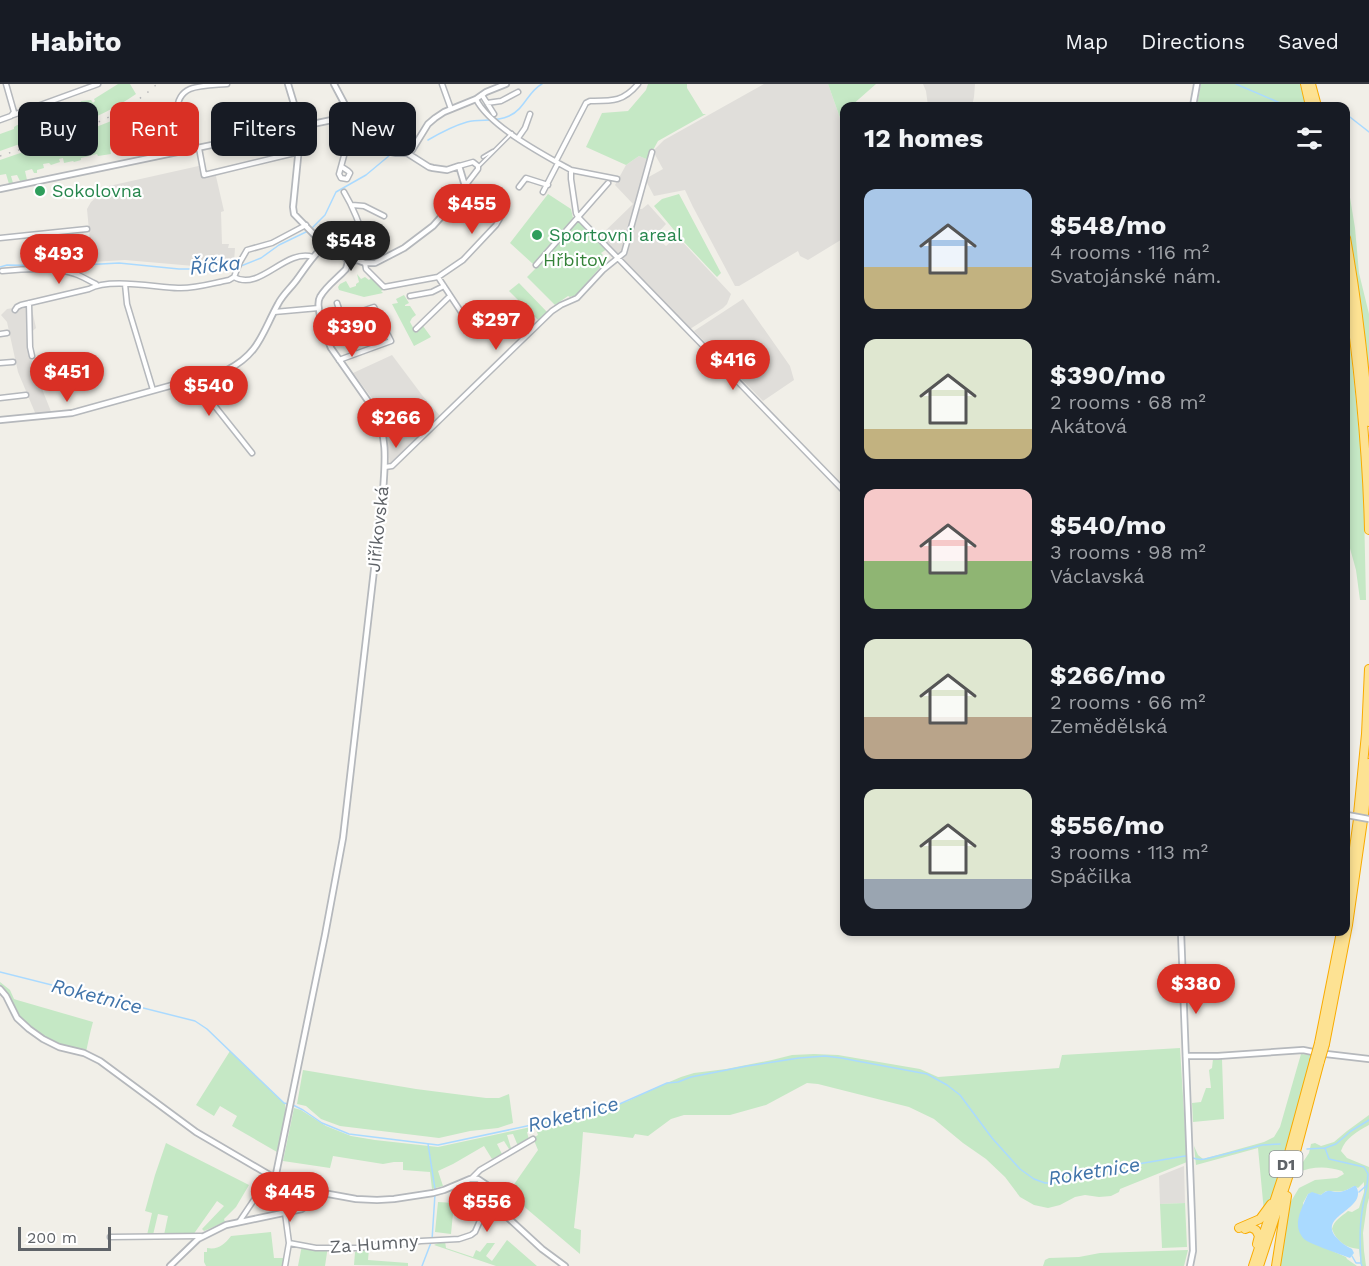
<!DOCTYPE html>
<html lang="en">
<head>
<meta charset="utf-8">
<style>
  :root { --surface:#171b24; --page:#20242c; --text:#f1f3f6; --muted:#9ea1a6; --line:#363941; --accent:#d93025 }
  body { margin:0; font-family:"Work Sans",sans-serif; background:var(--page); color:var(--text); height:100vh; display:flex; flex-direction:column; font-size:22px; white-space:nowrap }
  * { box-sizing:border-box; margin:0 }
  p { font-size:20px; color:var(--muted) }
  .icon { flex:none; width:33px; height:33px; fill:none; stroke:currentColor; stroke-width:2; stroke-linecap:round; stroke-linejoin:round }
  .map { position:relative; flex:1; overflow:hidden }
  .panel { position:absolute; left:840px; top:18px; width:510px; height:834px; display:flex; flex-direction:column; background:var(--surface); border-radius:12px; box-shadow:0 3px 9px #0003 }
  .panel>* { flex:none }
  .guide { position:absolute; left:18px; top:18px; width:570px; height:54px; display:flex; gap:12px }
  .scale { position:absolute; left:18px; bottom:15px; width:93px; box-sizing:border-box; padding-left:6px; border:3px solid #5f6368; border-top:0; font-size:16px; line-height:21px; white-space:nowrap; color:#5f6368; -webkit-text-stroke:4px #fff; paint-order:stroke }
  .price { position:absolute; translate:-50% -51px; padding:0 14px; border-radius:21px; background:var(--accent); color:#fff; font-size:20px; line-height:39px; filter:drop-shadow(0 2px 3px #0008) }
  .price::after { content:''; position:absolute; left:50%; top:36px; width:18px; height:14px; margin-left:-9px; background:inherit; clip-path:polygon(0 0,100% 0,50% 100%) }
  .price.on { background:#222; color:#fff }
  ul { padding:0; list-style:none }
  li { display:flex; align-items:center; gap:18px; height:150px; padding:0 24px }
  li span { display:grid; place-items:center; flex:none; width:168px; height:120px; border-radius:12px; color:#555 }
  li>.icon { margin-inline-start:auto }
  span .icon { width:72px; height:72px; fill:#fffc; stroke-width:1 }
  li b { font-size:26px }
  h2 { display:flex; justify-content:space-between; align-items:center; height:72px; padding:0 24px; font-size:26px }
  .tag { padding:0 21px; border-radius:12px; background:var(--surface); box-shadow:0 3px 9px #0003; font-size:21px; line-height:54px }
  .tag.on { background:var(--accent); color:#fff }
  header { display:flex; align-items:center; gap:36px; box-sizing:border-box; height:84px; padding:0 30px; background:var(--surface); border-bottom:2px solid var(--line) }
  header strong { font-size:28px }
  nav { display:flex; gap:33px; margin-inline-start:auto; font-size:21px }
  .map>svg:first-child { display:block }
  .industrial { fill:#e0deda }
  .green { fill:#c5e8c5 }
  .water { fill:#aadaff }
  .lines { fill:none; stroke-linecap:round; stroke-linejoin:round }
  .stream { stroke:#aadaff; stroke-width:1.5 }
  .pedestrian-casing { stroke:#b5b8bc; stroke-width:5 }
  .minor-casing { stroke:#b5b8bc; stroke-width:7 }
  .tertiary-casing { stroke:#b5b8bc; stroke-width:8 }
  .secondary-casing { stroke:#b6babf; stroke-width:8 }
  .motorway-casing { stroke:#f9ab00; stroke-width:10 }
  .pedestrian { stroke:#fff; stroke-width:2 }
  .minor { stroke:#fff; stroke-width:4 }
  .tertiary { stroke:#fff; stroke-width:4.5 }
  .secondary { stroke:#fff; stroke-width:4.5 }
  .motorway { stroke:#fde293; stroke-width:8 }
  .rail { stroke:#b6b7b8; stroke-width:1.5; stroke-dasharray:1.5 8; stroke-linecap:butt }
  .tertiary-bridge-casing { stroke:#b5b8bc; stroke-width:8; stroke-linecap:butt }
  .motorway-bridge-casing { stroke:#f9ab00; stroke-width:10; stroke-linecap:butt }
  .tertiary-bridge { stroke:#fff; stroke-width:4.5 }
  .motorway-bridge { stroke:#fde293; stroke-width:8 }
  .leisure-dot { fill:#2e9e5b; stroke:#fff; stroke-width:2 }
  .labels { text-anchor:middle; stroke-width:4.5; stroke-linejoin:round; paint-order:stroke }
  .shield { fill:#fff; stroke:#8f9295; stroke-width:1.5 }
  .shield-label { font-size:16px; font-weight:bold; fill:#5f6368 }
  .leisure-label { font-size:18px; fill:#27864d; stroke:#fff; text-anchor:start }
  .park-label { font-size:18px; fill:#348238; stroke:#fff }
  .street-label { font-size:18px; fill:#5f6368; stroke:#fff }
  .water-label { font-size:20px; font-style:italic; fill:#4174aa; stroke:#fff }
</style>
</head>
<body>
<header>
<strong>Habito</strong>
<nav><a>Map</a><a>Directions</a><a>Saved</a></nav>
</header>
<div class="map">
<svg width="1369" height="1182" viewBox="0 0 1369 1182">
  <rect width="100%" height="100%" fill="#f1efe8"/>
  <path class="industrial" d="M764,0H828L844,45V154L808,176L800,172L798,167L739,202H735L693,123L685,106L654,112L645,95L663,85L653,67L664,56Z
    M923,0H975L974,13L972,22H928L926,7Z
    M639,72L647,75L635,124L642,125L648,120L666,140L655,152L666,162L677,152L731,210L727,220L723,224L690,245L636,192L599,153L633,120L615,101L626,81Z
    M203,81L205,91L215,88L224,127L221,128L222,160H229L228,164H235L234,179L230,180L194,182L125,176L92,178L87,125L91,118L109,102Z
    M743,215L790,282L794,296L763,317L694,247Z
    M31,221L36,244L28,251V265L36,290L52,330L36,331L18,288L7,238L1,231L7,225Z
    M392,271L422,311L441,333L390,382L385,335L377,321L353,289Z
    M1184,1082L1185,1119L1160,1120L1159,1092Z"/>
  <path class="green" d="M118,0H130L136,10C97,38 45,51 0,67V50L14,45V43C22,38 29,38 36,35C42,33 42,31 49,30L50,29L58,28V26L80,19L81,17L91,16L93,19L95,17L94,15Z
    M648,0H687V4L703,30H706L658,57L652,68L649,76L639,72L626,81L586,63L602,29L628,27L646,6Z
    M828,0H876L851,22H844V45Z
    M1201,0H1300L1306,22H1197Z
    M140,19L148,53L175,47L179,48L180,56H179V58L177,59L175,54H173V56L169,59H163L164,63H161L160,57L155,59V60L152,61L151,60L146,61L144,54L140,55V58L135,59V61H124L126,71L122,72L120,65L114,66L113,64L110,65L111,70L98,72L97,70L81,74V76L74,78L73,77L64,79L63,74L59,75L60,78L51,81L49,79L43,80L44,84L37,86V89H34L32,85L25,87L27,96L20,97L17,91L11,92L13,99L9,100L6,90L0,91V76L96,43L119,34Z
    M1346,89L1355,144L1359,189L1369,230V307L1360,224L1346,131Z
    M548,110L571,125L573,134L533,180L510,159Z
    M679,110L721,189L717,193L684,158L654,122L662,115Z
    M578,136L607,165L601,169L603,171L600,174L605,178L574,213L572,212L570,213L568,212L555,221L527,193L540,180Z
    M357,190L361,195L365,193L369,196L371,194L383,206L381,207L383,209L364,213L339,206L338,203L340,200L346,197L350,204L356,202V200L359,198Z
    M519,199L548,229L539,237L509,207Z
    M404,211L409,219L405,221V222H410L416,231L412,234L410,238L416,249L423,242L431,253L414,262L392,220L398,219L396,215Z
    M1346,221L1362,375L1364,426L1366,516H1360L1356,486L1346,450Z
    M0,898L10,906L14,915L17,916L93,938C90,948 88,959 86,968C49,958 31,952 10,919C5,912 0,906 0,898Z
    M1180,964L1187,1078L1120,1105L1119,1108L1111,1112L1099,1113L1085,1111L1075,1113L1060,1121L1048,1124L1034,1121L1020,1113L1005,1093L986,1075L963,1059L934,1035L909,1023L818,1000L807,999L766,1021L730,1031H684L671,1035L648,1052L635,1050L633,1054L583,1048L580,1089L574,1144L581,1146L580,1170L508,1109L538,1066L533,1054L538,1051L536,1045L527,1048L529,1056L518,1062L513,1050L507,1051L511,1064L509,1065L504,1057L497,1060L502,1070L492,1075L484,1062L453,1080L438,1087L443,1102L432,1105L430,1088L403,1086V1078H394L383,1080L333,1072L330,1084L283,1077L294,1024L301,1026L326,1042L351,1052L375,1056L438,1063L540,1041L555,1032L566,1029H573L589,1026L601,1025L628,1017L655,1004L681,993L694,989L726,985L772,976L792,971L814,970L838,971L920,985L938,993L1059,984L1062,971Z
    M230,967L285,1020L286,1028L277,1068L232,1042L237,1032L220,1022L214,1032L196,1021Z
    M1301,970L1312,971L1285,1071L1269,1120L1264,1128L1258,1064L1196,1081L1194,1062L1198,1071L1203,1075L1264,1058L1274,1053L1280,1043Z
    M1213,975H1222L1224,1035L1193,1038L1192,1019L1201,1018L1206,1004H1211L1209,986L1212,984Z
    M303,986L416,1005L486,1014H499L509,1010L513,1039L498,1044L470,1047L439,1054L340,1042L321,1035L306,1022L297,1020Z
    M1369,1031V1041C1358,1047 1345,1054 1341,1067L1347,1074L1369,1083V1114L1367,1121L1363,1149L1364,1167L1366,1182H1361L1359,1165C1346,1164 1336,1157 1332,1145C1334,1136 1341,1133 1348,1127L1352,1128L1359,1124L1364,1108V1098L1358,1104L1354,1102C1341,1110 1339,1107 1326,1107L1321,1111L1312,1109L1308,1110L1303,1119L1305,1155L1346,1173L1347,1175L1357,1182H1278L1290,1119L1299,1104L1315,1096L1337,1094L1344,1090L1342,1087C1327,1082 1312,1082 1297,1089V1087L1309,1069L1311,1060L1315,1059L1321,1062L1334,1058L1347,1047Z
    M166,1059L249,1101L236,1123L224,1135L225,1138L204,1147L202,1145L224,1122L217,1117L193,1151H164L168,1132L158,1130L153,1151H147L152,1129L145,1127L155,1091Z
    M438,1118L454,1119L451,1150L435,1148Z
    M1185,1119L1187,1163L1162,1164L1160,1120Z
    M271,1148L274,1174H289L288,1182H206L204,1178V1168H207V1164C218,1166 224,1161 231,1152Z
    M507,1156L537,1182H496L434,1161L438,1159L445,1157L446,1164L473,1173L476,1166L480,1168L487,1159H495L486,1172L492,1177Z
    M302,1161L328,1162L325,1182H298Z
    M369,1165L368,1176L408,1179V1182L354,1181L355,1168Z
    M1188,1166L1184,1182H1043L1045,1176L1049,1174L1079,1173L1100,1169Z"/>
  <path class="water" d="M1354,1102H1356C1369,1126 1316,1131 1337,1154C1341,1159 1346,1162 1352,1165L1354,1169L1350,1174C1340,1170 1312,1161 1304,1155C1301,1152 1298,1146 1298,1142C1297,1132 1304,1119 1308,1110L1312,1108L1321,1111C1330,1103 1331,1109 1340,1108C1345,1107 1349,1105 1354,1102Z"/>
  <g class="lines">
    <path class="stream" d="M1236,0L1287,22
      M1346,30L1369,48
      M428,56C440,49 453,42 467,38C480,34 495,39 509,32C525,25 528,7 542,0
      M312,144L325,131L336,108L366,91L390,71
      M241,182L261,174L279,161L308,147
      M0,183L7,181L65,182L119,179L179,185H212L236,183
      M0,888L195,937L207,945L284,1019L288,1020
      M293,1021L303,1026L322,1039L349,1050L438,1061L541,1039L580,1026H597L615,1022L667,999L678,998L691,993L747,982L799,974L825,972L841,974L927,990L947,1001L960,1011L992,1054L1020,1085L1034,1095L1045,1099H1055L1138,1080L1185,1072C1194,1073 1195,1077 1205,1075L1262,1061L1280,1060
      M428,1060L435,1105
      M1325,1064L1329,1075L1364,1083L1368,1090L1367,1101L1359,1108
      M1307,1065L1325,1064L1336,1060L1351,1047L1369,1036
      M1352,1172L1356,1179H1361L1362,1182
      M1361,1178C1359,1149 1360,1131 1367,1102
      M422,1182L432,1156L435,1110"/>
    <defs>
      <path id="pedestrian" d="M483,73L493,67
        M478,83L512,49"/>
      <path id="minor" d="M442,0L451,25
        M482,11L494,30
        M476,15C489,42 544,71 571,86V95L576,129L578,133L844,407
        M487,19L501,17L518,8
        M13,31L98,0
        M0,36L11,32L14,28L6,0
        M152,39L178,32
        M518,54L525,44L530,30
        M199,64L204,91L299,68
        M185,66C181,49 167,15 190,5C200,1 216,1 227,0
        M556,77L586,19L590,17C612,17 623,18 638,0
        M459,82L473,78L478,82V85L465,102
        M342,83L348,87L350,89L347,95L341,94L339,90L354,35
        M571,86L617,95
        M519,103L526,94L548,101
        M344,108C350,118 364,146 362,157C361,163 358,170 357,176
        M543,108L558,79
        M352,121L364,122L384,132
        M0,154L87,145
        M365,179L366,185L384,203L438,193L463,176L496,141L503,129
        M536,181L608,99
        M2,187C22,185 57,183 75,190C82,192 89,197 96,200
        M234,193L240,178L247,166L272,159L306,141
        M438,193L467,237
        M125,200L127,220L153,306
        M410,212L432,208L444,202
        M29,219L30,263L32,272
        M337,219L354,269
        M15,226L17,223L21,221L89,205C109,194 154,203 178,204C194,205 213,199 229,196L234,193C260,208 285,164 313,173
        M274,228L319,224
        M416,245L450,212
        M0,250L7,249
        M339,276L391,257L374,223L342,234
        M0,279L13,278
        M227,286L226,292L210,316L252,369
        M0,314L26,311
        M385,383L392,382L552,227L561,221L577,214L603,186L624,169L652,68
        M472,1094L480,1086L533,1055
        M257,1112L269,1120L275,1116L278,1112
        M282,1129L279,1111L284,1101
        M285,1129L289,1159L285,1182
        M239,1138L270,1092
        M110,1153L201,1152
        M289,1159L316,1164H358L421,1157L459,1155L471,1151L475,1148L482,1132L494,1116"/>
      <path id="tertiary" d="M288,0L301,43L293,123L294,130L331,168L342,172L346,174L348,178L357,176L365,179H375L404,164L433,142L458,114L465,102L459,82L447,86L433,84L429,83L407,69H396L387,67L351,32L334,0
        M407,69L412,66L428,40L435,34L444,28L476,15L486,8L506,0
        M0,105L351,32
        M0,336L72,329L227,286C259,270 262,249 278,220C283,210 292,203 298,194C306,183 312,173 322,164L327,165
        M0,905L6,912L17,934L29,945L43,955L59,963L84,969L100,977L196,1048L290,1103L356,1115L377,1116L394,1115L433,1109L444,1106L470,1095H478L487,1101L497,1123L504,1130L542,1165L565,1182
        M1326,970L1369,975
        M1186,972H1218L1303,966L1313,968
        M275,1095L325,851L343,754L383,408C385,377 388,356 375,327L331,264C327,254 314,223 320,213C326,202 338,194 346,185L348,178
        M170,1182L198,1155L226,1141L302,1125L307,1121L310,1108"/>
      <path id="secondary" d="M1193,22L1197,0
        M1181,848L1192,1135L1193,1167L1190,1182"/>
      <path id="motorway" d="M1305,0L1310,22
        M1311,0L1317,22
        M1346,154C1357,215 1364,276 1369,338
        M1346,193C1358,277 1367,361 1369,446
        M1358,730L1366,650L1369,585
        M1364,731L1369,679
        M1346,822L1358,735
        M1319,959L1341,848
        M1325,960L1348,841L1363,736
        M1239,1144L1260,1135L1271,1120
        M1245,1145L1250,1143L1256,1146L1259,1152L1257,1160
        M1253,1182L1283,1091L1314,977
        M1259,1182L1294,1075L1320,977
        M1276,1182L1287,1112"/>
    </defs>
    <use href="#pedestrian" class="pedestrian-casing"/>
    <use href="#minor" class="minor-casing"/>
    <use href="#tertiary" class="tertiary-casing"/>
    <use href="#secondary" class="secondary-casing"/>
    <use href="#motorway" class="motorway-casing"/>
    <use href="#pedestrian" class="pedestrian"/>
    <use href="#minor" class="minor"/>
    <use href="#tertiary" class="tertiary"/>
    <use href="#secondary" class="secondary"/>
    <use href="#motorway" class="motorway"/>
    <path class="rail" d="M0,72C54,54 114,41 157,0"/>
    <defs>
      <path id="tertiary-bridge" d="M1347,731L1369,735"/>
      <path id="motorway-bridge" d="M1314,977L1319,959
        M1320,977L1325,960"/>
    </defs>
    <use href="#tertiary-bridge" class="tertiary-bridge-casing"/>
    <use href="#motorway-bridge" class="motorway-bridge-casing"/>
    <use href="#tertiary-bridge" class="tertiary-bridge"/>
    <use href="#motorway-bridge" class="motorway-bridge"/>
  </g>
  <g class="leisure-dot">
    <circle cx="40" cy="107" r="6"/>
    <circle cx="537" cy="151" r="6"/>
  </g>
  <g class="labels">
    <rect class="shield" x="1269.5" y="1067" width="33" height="26" rx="4.5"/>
    <g class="shield-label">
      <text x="1286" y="1086">D1</text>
    </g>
    <g class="leisure-label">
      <text x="52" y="113">Sokolovna</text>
      <text x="549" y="157">Sportovni areal</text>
    </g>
    <g class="park-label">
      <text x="575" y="182">Hřbitov</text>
    </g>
    <g class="street-label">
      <text transform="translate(378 445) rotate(-84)" y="6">Jiříkovská</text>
      <text transform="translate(374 1160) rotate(-4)" y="6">Za Humny</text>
    </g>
    <g class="water-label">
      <text transform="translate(215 181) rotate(-6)" y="7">Říčka</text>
      <text transform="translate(97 912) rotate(14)" y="7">Roketnice</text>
      <text transform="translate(573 1030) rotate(-14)" y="7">Roketnice</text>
      <text transform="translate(1094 1087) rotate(-9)" y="7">Roketnice</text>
    </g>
  </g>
</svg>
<div class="scale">200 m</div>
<b class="price" style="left:472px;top:151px">$455</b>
<b class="price on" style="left:351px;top:188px">$548</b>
<b class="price" style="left:59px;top:201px">$493</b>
<b class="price" style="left:496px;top:267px">$297</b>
<b class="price" style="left:352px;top:274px">$390</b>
<b class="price" style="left:733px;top:307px">$416</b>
<b class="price" style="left:67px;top:319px">$451</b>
<b class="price" style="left:209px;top:333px">$540</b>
<b class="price" style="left:396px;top:365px">$266</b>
<b class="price" style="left:1196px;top:931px">$380</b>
<b class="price" style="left:290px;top:1139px">$445</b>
<b class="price" style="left:487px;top:1149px">$556</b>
<div class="guide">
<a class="tag">Buy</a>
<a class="tag on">Rent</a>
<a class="tag">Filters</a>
<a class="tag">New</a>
</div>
<section class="panel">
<h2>12 homes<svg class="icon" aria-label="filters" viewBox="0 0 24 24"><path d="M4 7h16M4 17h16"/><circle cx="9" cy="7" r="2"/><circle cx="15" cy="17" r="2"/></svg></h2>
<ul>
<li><span style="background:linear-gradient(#a9c7e8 65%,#c2b280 0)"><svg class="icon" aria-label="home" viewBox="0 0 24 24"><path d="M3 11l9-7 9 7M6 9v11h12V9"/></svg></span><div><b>$548/mo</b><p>4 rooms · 116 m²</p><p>Svatojánské nám.</p></div></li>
<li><span style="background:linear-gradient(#dfe7d0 75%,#c2b280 0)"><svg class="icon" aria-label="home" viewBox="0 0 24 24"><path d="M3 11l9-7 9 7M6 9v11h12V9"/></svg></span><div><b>$390/mo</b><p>2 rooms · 68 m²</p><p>Akátová</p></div></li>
<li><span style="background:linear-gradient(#f6c9c9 60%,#8fb573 0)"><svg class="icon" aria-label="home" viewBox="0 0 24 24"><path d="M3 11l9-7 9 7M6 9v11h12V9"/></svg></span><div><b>$540/mo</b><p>3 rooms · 98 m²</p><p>Václavská</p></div></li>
<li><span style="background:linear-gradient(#dfe7d0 65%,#b9a48a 0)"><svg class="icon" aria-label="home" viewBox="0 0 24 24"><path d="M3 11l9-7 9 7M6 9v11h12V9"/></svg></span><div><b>$266/mo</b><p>2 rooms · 66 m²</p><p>Zemědělská</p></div></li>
<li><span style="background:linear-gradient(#dfe7d0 75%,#9aa5b1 0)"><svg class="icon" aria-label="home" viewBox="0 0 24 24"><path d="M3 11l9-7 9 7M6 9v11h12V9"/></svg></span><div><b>$556/mo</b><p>3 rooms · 113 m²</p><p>Spáčilka</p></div></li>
</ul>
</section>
</div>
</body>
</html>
